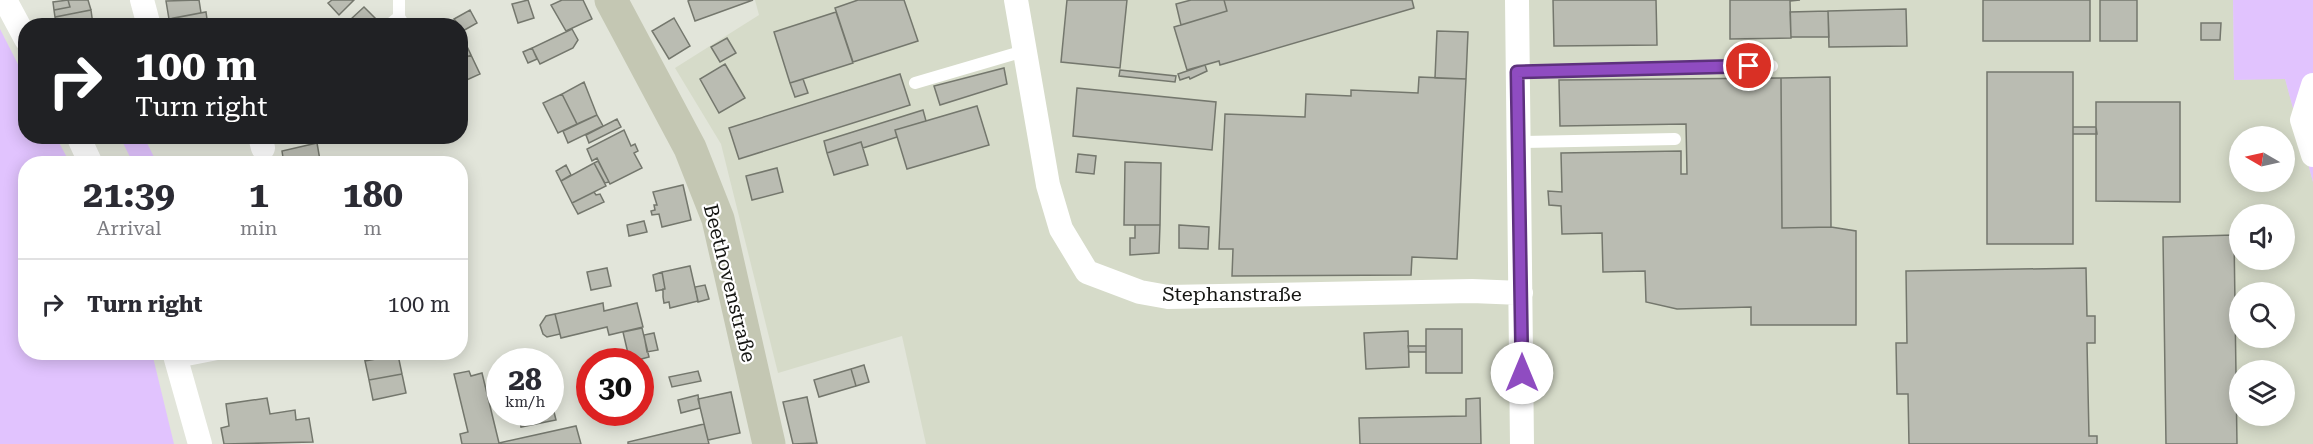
<!DOCTYPE html>
<meta charset="utf-8">
<style>
:root{--surface:#fff;--page:#f7f7f7;--text:#2b2b33;--muted:#7c7c81;--line:#e1e1e2}
body{margin:0;font-family:"Roboto Serif",serif;background:var(--page);color:var(--text);height:100vh;display:flex;flex-direction:column;font-size:22px;white-space:nowrap}
*{box-sizing:border-box;margin:0}
p{font-size:20px;color:var(--muted)}
.icon{flex:none;width:33px;height:33px;fill:none;stroke:currentColor;stroke-width:2;stroke-linecap:round;stroke-linejoin:round}
.map{position:relative;flex:1;overflow:hidden}
.drawer{position:absolute;left:18px;top:156px;width:450px;height:204px;display:flex;flex-direction:column;background:var(--surface);border-radius:24px;box-shadow:0 3px 15px #0003}
.drawer>*{flex:none}
.top-card{position:absolute;left:18px;top:18px;width:450px;height:126px;border-radius:24px;box-shadow:0 3px 15px #0003;background:#202124;color:#fff;overflow:hidden}
.needle{width:39px;rotate:279deg}
.tools{position:absolute;left:2229px;top:126px;display:grid;gap:12px}
.tools a{display:grid;place-items:center;width:66px;height:66px;border-radius:50%;background:var(--surface);box-shadow:0 3px 15px #0003;font-size:30px}
.speed{position:absolute;left:486px;top:348px;display:flex;gap:12px;font-size:30px;font-weight:700;text-align:center}
.speed>*{display:grid;place-content:center;width:78px;height:78px;border-radius:50%;background:var(--surface);box-shadow:0 3px 15px #0003;line-height:1}
.speed small{font-size:15px;font-weight:400}
.speed .limit{border:9px solid #d22;background:#fff;color:#111}
.pin{position:absolute;display:grid;place-items:center;width:51px;height:51px;color:#fff;margin:-26px;border:3px solid #fff;border-radius:50%;box-shadow:0 2px 6px #0007}
.me{position:absolute;width:66px;margin:-33px;rotate:0deg;stroke-linejoin:round;filter:drop-shadow(0 0 4px #0008)}
.turn{display:flex;align-items:center;gap:21px;height:126px;padding:0 18px;font-size:27px}
.turn .icon{width:78px;height:78px;stroke-width:2.5}
.turn b{display:block;font-size:42px;line-height:51px}
.eta{display:flex;justify-content:space-evenly;align-items:center;height:102px;text-align:center}
.eta b{font-size:36px;font-weight:700;line-height:42px}
ul{padding:0;list-style:none}
li{display:flex;align-items:center;gap:18px;height:90px;padding:0 18px;border-top:2px solid var(--line)}
li div{flex:1}
li b{display:block;font-size:22px}
li em{font-style:normal}
.map>svg:first-child{display:block}
.built{fill:#d6dbc9;fill-rule:evenodd}
.green{fill:#e1c3fe}
.building{fill:#babcb2;stroke:#74776d;stroke-width:1.5}
.lines{fill:none;stroke-linecap:round;stroke-linejoin:round}
.service{stroke:#fff;stroke-width:12}
.minor{stroke:#fff;stroke-width:24}
.secondary{stroke:#c4c7b3;stroke-width:33}
.route-casing{stroke:#5d317d;stroke-width:15}
.route{stroke:#8f4cc1;stroke-width:10}
.labels{text-anchor:middle;stroke-width:4.5;stroke-linejoin:round;paint-order:stroke}
.street-label{font-size:20px;fill:#151613;stroke:#fff}
</style>
<div class="map">
<svg width="2313" height="444" viewBox="0 0 2313 444">
<rect width="100%" height="100%" fill="#e2e5da"/>
<path class="built" d="M755,0h1478l1,80 51,-2 28,104v262h-1387l-24,-108 -124,37 -57,-229 -46,-76 84,-53zM2240,136h44v46h-44zM2240,214h44v46h-44zM2240,292h44v46h-44zM2240,370h44v46h-44z"/>
<path class="green" d="M2233,0h80v182l-28,-103 -51,1z
M0,29l25,49 1,58 30,1 14,26 -44,1v188l126,1 22,91h-174z
M120,137h24l13,26h-24z"/>
<path class="building" d="M68,0h20l3,10 -36,7 -1,-7 16,-3z
M68,0l2,7 -16,3 -1,-8z
M199,0l2,13 -32,6 -3,-18z
M332,0h22l-15,15 -11,-12z
M528,0l6,18 -16,5 -6,-19z
M562,0h21l9,19 -26,12 -15,-26z
M753,0l-58,21 -7,-20 2,-1z
M858,0h46l14,41 -65,21 -18,-54z
M1067,0h60l-7,68 -59,-6z
M1191,0h33l3,11 -46,14 -5,-21z
M1224,0h188l2,8 -194,57 -1,-4 -32,9 -13,-43 53,-16z
M1553,0h103l1,45 -103,1z
M1730,0h70l-10,1 1,37 -61,1z
M1983,0h107v41h-107z
M2100,0h37v41h-37z
M364,7l17,17 -2,2h-22l-6,-7z
M1906,9l1,37 -78,1 -1,-36z
M91,10l2,15 -36,1 -2,-9z
M470,10l7,13 -16,9 -1,-6 -6,-7z
M1828,11l1,26h-38l-1,-25z
M206,12l2,14h-33l-2,-8z
M836,12l17,51 -63,20 -16,-51z
M674,18l16,28 -21,13 -17,-28z
M2201,23h20l-1,17h-19z
M572,29l6,11 -5,8 -33,16 -8,-16z
M1437,31l31,1 -2,47 -31,-1z
M462,36l9,19 -11,5v-23z
M727,38l9,15 -16,9 -9,-15z
M532,48l5,11 -9,4 -5,-11z
M471,55l9,19 -20,9v-23z
M725,64l20,34 -26,15 -19,-34z
M1205,65l2,6 -17,8 -1,-2 -9,3 -2,-6z
M1004,68l3,16 -67,21 -6,-19z
M1120,70l56,6 -1,6 -56,-6z
M1987,72h86v172h-86z
M900,74l10,31 -171,54 -10,-31z
M1419,77l47,2 -9,180 -45,-2 -1,18 -179,1 1,-27h-14l6,-135 80,3 1,-23 45,2v-6l67,3z
M1830,77l1,150 -49,1 -1,-150z
M1781,78l1,150 49,-1 25,4v94h-105v-18l-74,2 -31,-7 -1,-31 -42,1 -1,-39 -40,1 -1,-28 -12,-1 -1,-14 14,1 -1,-39 120,-2v23h6l-1,-50 -126,2 -1,-46z
M803,79l5,14 -13,4 -5,-14z
M584,82l13,33 -20,9 -15,-30z
M1077,88l139,14 -4,48 -139,-14z
M562,94l15,30 -19,9 -15,-30z
M2096,102h84v100l-84,-1z
M977,106l12,39 -82,24 -12,-39z
M923,110l3,11 -31,9 2,7 -34,11 -2,-6 -34,11 -3,-12z
M597,115l6,11 -35,17 -5,-12z
M617,119l4,8 -32,16 -3,-8z
M2073,127h23l1,7h-24z
M624,130l7,16 4,-2 3,7 -4,2 8,15 -32,16 -13,-26 -5,3 -5,-12z
M861,142l7,23 -34,10 -7,-22z
M317,143l3,17 -36,4 -2,-13z
M1078,154l18,2 -2,18 -18,-2z
M598,161l11,21 -4,1 -11,-20z
M1125,162l36,1 -1,62h-36z
M594,163l12,23 -34,17 -11,-22z
M566,165l5,10 -10,6 -5,-10z
M777,168l6,24 -31,8 -6,-24z
M683,185l8,35 -29,7 -3,-13 -7,1 -1,-4 4,-1 -1,-5h3l-4,-13z
M594,192l2,3 4,-1 4,8 -26,12 -6,-11z
M644,221l3,11 -18,4 -2,-11z
M1135,225h25l-1,28 -29,2v-17h5z
M1179,225l30,2 -1,22 -29,-1z
M2234,235l3,209h-71l-3,-207z
M690,266l8,35 -28,7 -1,-6 -5,1 -1,-6v-8h2l-3,-17z
M607,268l4,18 -20,4 -4,-18z
M2086,268l1,48h8v27h-8l2,93h8v8h-188l-1,-50h-11l-1,-51h11l-1,-72z
M662,272l3,17 -9,2 -3,-16z
M705,285l4,14 -11,3 -3,-15z
M603,303l1,8 33,-8 6,24 -34,8 -2,-8 -46,11 -6,-24z
M555,314l5,20 -13,3 -4,-3 -3,-9 6,-9z
M642,328l7,29 -19,5 -7,-30z
M1426,329h36v44h-36z
M1408,331l1,36 -43,2 -2,-36z
M654,333l4,17 -11,2 -3,-17z
M1408,346h18v6h-17z
M363,352h35v3l-33,6z
M398,355l4,19 -33,6 -4,-19z
M864,365l5,17 -13,4 -5,-17z
M851,369l5,17 -37,11 -5,-17z
M469,371l2,5 11,-3 17,70 77,-17 5,18h-119l-2,-10 8,-2 -14,-58z
M698,371l3,10 -29,6 -3,-10z
M402,374l4,19 -33,7 -4,-20z
M731,392l9,41 -32,7 -10,-41z
M698,395l2,13 -19,5 -3,-13z
M550,396l6,24 -35,7 -3,-15h32z
M807,397l10,46 -24,1 -10,-42z
M267,398l3,16 25,-4 1,10 13,-2 4,24 -89,2 -3,-16 8,-2 -3,-22z
M1480,398l1,46h-121l-1,-26 107,-2v-17z
M704,424l5,20h-81v-2z"/>
<g class="lines">
<path class="service" d="M399,0v17l6,9
M388,26l11,-9
M1517,72l255,-6
M915,83l109,-32
M1519,142l156,-3
M176,362l51,-10"/>
<path class="minor" d="M5,0l21,39
M142,0l7,26
M1016,0l32,185 13,44 26,43 53,20 28,5 304,-6 49,2
M1517,0l5,444
M2313,85l-11,35 11,35
M78,136l13,28
M260,136l3,12
M174,352l26,92"/>
<path class="secondary" d="M611,0l79,148 28,71 51,225"/>
</g>
<g class="lines">
<defs>
<path id="route" d="M1522,373l-5,-301 232,-6"/>
</defs>
<use href="#route" class="route-casing"/>
<use href="#route" class="route"/>
</g>
<g class="labels">
<g class="street-label">
<text transform="translate(730 283) rotate(76)" y="7">Beethovenstraße</text>
<text x="1232" y="301">Stephanstraße</text>
</g>
</g>
</svg>
<div class="tools">
<a><svg class="needle" viewBox="-14 -14 28 28"><path d="M0-13l5 13h-10z" fill="#e53935"/><path d="M0 13l5-13h-10z" fill="#7c7c81"/></svg></a>
<a><svg class="icon" aria-label="sound" viewBox="0 0 24 24"><path d="M4 9h4l5-4v14l-5-4H4zM17 9q2 3 0 6"/></svg></a>
<a><svg class="icon" aria-label="search" viewBox="0 0 24 24"><circle cx="10" cy="10" r="6"/><path d="M15 15l6 6"/></svg></a>
<a><svg class="icon" aria-label="layers" viewBox="0 0 24 24"><path d="M12 4l9 5-9 5-9-5zM3 14l9 5 9-5"/></svg></a>
</div>
<div class="speed"><div>28<small>km/h</small></div><div class="limit">30</div></div>
<div class="pin" style="left:1749px;top:66px;background:#d93025"><svg class="icon" aria-label="arrive" viewBox="0 0 24 24"><path d="M6 21V4h12l-3 4 3 4H6"/></svg></div>
<svg class="me" style="left:1522px;top:373px" viewBox="-20 -20 40 40"><circle r="19" fill="#fff"/><path d="M0-13L10 11 0 6-10 11z" fill="#8f4cc1"/></svg>
<div class="top-card">
<div class="turn"><svg class="icon" aria-label="right" viewBox="0 0 24 24"><path d="M7 20v-9h11M14 6l5 5-5 5"/></svg><div><b>100 m</b>Turn right</div></div>
</div>
<section class="drawer">
<div class="eta">
<div><b>21:39</b><p>Arrival</p></div>
<div><b>1</b><p>min</p></div>
<div><b>180</b><p>m</p></div>
</div>
<ul>
<li><svg class="icon" aria-label="right" viewBox="0 0 24 24"><path d="M7 20v-9h11M14 6l5 5-5 5"/></svg><div><b>Turn right</b></div><em>100 m</em></li>
</ul>
</section>
</div>
